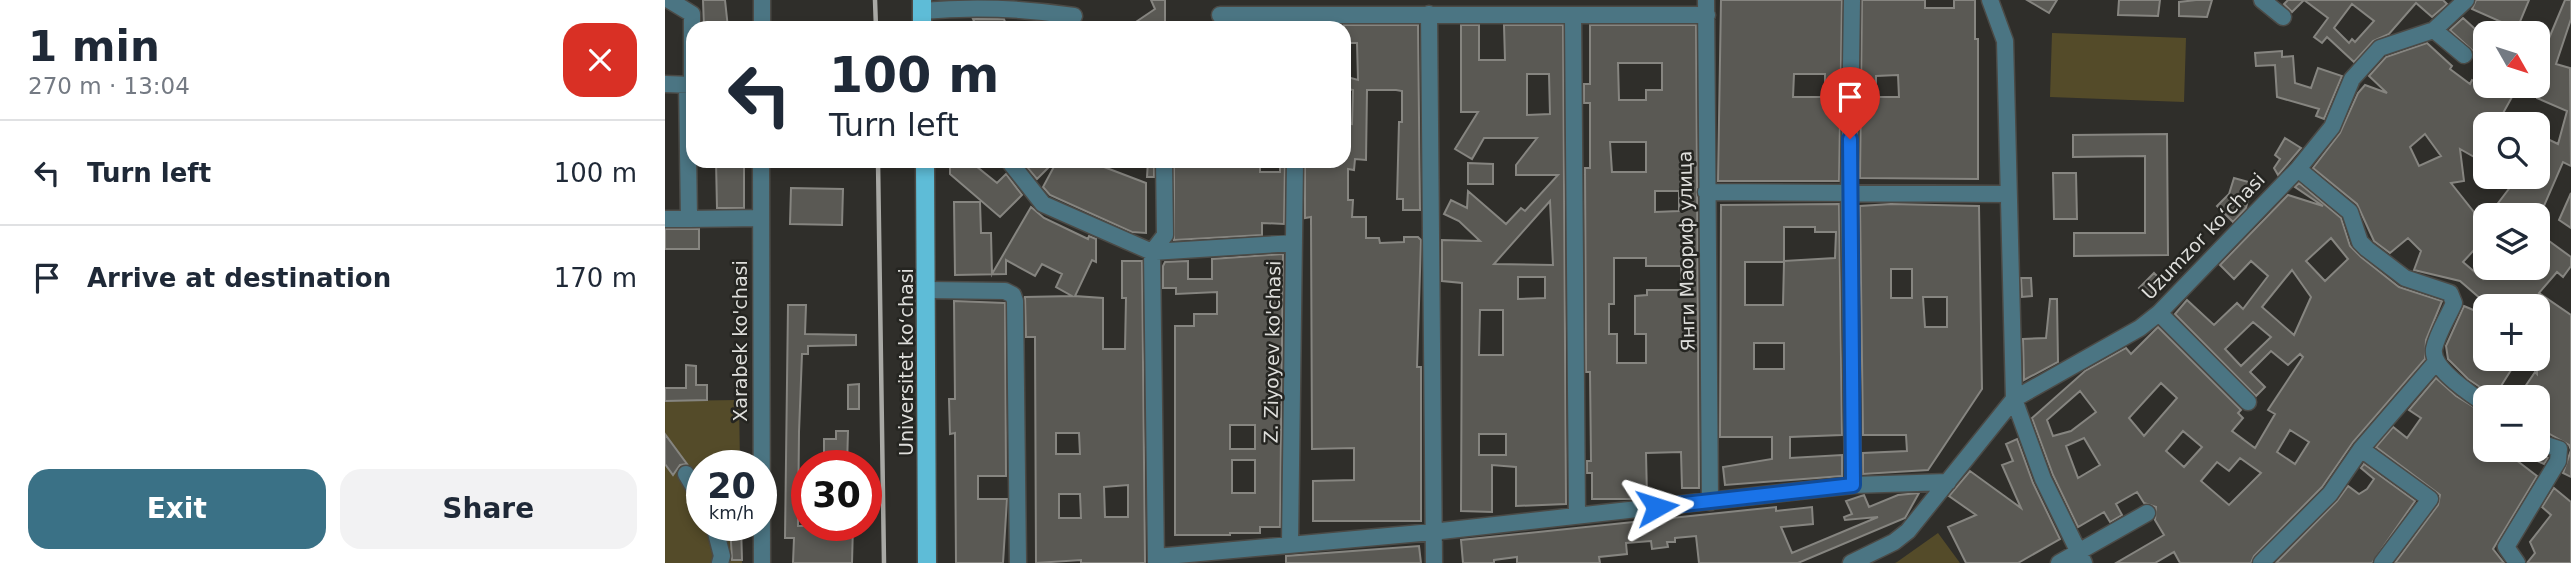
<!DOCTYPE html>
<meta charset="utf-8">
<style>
:root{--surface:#fff;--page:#f2f2f3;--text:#1f2937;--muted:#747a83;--line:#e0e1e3;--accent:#3a7186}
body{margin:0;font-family:"DejaVu Sans",sans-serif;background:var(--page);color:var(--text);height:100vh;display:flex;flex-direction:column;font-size:26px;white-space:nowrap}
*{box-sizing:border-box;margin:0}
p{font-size:23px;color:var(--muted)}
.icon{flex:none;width:38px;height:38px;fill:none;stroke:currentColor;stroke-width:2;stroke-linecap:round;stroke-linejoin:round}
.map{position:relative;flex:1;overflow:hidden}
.details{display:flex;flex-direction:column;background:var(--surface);width:665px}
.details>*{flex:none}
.guide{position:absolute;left:21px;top:21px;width:665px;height:147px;border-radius:21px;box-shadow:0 4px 10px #0003;background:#fff;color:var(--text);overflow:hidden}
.needle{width:46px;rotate:129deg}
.buttons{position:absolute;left:1808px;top:21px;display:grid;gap:14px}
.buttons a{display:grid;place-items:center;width:77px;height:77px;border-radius:14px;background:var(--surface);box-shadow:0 4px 10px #0003;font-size:35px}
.speed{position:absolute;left:21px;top:450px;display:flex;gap:14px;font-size:35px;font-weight:700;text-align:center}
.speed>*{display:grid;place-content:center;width:91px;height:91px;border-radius:50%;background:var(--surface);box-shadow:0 4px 10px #0003;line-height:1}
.speed small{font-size:18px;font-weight:400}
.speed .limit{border:10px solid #d22;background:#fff;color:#111}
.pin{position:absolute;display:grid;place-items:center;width:60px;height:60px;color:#fff;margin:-72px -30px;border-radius:50% 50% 50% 0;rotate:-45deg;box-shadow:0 0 7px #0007}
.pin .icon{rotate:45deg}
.me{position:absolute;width:77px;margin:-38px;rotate:84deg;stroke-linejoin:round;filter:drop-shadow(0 0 5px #0008)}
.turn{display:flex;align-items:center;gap:24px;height:147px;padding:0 28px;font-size:32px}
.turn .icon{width:91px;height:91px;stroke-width:2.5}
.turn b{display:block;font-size:49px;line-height:60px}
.round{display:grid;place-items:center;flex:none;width:74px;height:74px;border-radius:21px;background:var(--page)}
.summary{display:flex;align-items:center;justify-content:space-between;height:119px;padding:0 28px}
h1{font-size:42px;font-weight:600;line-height:52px}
.button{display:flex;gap:14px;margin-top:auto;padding:14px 28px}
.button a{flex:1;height:80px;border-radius:21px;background:var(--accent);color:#fff;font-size:28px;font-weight:600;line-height:80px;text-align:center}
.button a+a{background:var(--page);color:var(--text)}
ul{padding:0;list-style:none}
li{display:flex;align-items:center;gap:21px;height:105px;padding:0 28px;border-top:2px solid var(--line)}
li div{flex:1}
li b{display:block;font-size:26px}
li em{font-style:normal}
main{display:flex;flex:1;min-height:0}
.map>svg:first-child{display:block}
.green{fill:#544b29}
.building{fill:#5a5954;stroke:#868580;stroke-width:2;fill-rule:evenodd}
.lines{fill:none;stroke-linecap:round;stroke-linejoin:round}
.minor-casing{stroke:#4b4a46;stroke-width:19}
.major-casing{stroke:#4b4a46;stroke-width:21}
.minor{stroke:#4b7583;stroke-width:16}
.major{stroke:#5ebcd7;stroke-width:18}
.rail{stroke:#a9a9a5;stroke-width:4.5}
.route-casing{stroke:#114b97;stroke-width:18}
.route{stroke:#1a73e8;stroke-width:12}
.labels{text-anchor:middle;stroke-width:5;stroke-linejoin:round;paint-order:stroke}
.street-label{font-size:19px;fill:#dededb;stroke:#252521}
</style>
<main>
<section class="details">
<div class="summary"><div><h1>1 min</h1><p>270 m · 13:04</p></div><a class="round" style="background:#d93025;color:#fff"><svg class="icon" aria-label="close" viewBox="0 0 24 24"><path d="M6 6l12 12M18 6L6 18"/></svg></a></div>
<ul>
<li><svg class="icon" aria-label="left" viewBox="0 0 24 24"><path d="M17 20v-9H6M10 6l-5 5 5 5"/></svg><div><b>Turn left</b></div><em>100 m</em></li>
<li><svg class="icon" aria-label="arrive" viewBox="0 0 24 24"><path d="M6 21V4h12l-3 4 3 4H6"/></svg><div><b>Arrive at destination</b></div><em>170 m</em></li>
</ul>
<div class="button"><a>Exit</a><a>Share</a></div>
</section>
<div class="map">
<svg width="1906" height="563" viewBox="0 0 1906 563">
<rect width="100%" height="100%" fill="#2f2e2a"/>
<path class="green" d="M1387,33l134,5 -2,64 -134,-5z
M74,400l1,65 -38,1v59h39l1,38h-77v-162z
M1273,533l22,30h-65l2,-1z"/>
<path class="building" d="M38,0h22l3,28h-24z
M486,0h14v28l-3,-4 -5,4h-30l28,-19z
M1056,0h121l-3,181h-121zM1129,74h31v23h-32z
M1197,0h63v8h29v-8h21v39h3v140l-118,-1zM1233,75l1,22h-23v-21z
M1362,0h30l-8,13z
M1454,0h41l-2,16 -40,-1z
M1531,0h16l-5,17 -28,-1v-14z
M1623,0h155l4,4 -15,13 -16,-14 -27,31 -16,7 -19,21 -27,-25 -5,6 -8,-6 14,-19 -24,-18 -12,12 -8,-8zM1687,4l22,17 -19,21 -3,-3 -3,4 -15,-15z
M1811,0h53l-12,29 -45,-20z
M1900,0h6v19l-15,45 14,4 1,98 -8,-4 -23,53h-51l29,-38h19v-18l5,-10 -5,-2v-13l21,10 9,-33 -30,-13v-57l10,2z
M1798,18l22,20v16l-11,-2 -24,-22z
M308,19h31l3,9h-30z
M369,22l18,2v4h-17z
M679,25h74l2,185h-17v-11h-6l2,-77h3v-31l-6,-1h-29l-1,70 -11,-1 -1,11 -6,-1v31h5l-1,17h14v21h13l1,5 24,-1v-5h14l3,3 -4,127h4v154h-108v-40l41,-1v-32l-42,1 -1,-232 -6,1v-57h39v-38l8,1 1,-34 -9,-2v-12l14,4 -1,-37h-13z
M796,25h18v35h26l-1,-35h59l3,479 -50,2v-39l-24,-2v47l-31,-1 1,-228 -20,-2v-41l38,1 -21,-20 -15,-7 7,-14 16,8 1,-17 38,33 15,-16 4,3 33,-36h-42v-10l21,-27h-53l-12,21 -17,-10 23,-37h-17zM862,74h22l1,40 -23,1zM885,201l3,64 -59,-1zM853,277h27v21l-27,1zM815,310h23v45h-24zM814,434h27v21h-27z
M925,25h106l3,463h-17l-1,-36 -35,1 1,44 -13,2h-42v-26h-5v-12h4l-1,-89h-4l-1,-204h5v-65h-6v-19h6zM953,63h44v27h-16v10h-27zM945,142h36v30h-34zM990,191h24v20l-24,1zM949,258h32v8h35l1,24h-35v5l-12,1v38h11v29h-29v-29h-8v-30h5z
M1762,43l25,23 -2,3 20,15 2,-4 40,17 -15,27h-12v39l-25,-14 4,32 -13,2 34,43v12l-22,24 20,17 10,-11h44v-25l9,4 3,-6 22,16v9l-8,11 -6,-5 -18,21 32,22v162l-8,-4 8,-23 -2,-5 -32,-18v-30h-19l17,-25 2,2v-68h-48l-29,-25 -46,-11 7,-19 -13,-13 -18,15 -16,-12 -17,-37 -44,-36 27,-35 18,-40 7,-8 22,8 -18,-17 17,-19zM1760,134l16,22 -22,10 -9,-19z
M1617,51v6l11,-1 2,27 16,5 7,-20 24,8 -18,43 -8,-3 3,-7 -42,-12 -2,-32 -19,1 -1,-13z
M1502,134l1,121 -94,1v-23h71v-77l-72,1v-22z
M1620,138l16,10 -23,27 -4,-7 6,-9 -5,-4z
M51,161h28v47h-27z
M285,161h30l-4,5 21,17 9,-9 16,21 -22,22 -50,-43z
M357,161h33l-18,18z
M392,161h52l-5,6 42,16v50l-14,-1 -82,-37 -7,-8z
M483,161h6v16h-7z
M509,161h86v11h20v-11h5l-1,63 -22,-1v12l-88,5z
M803,163l25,1v20h-25z
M1388,173h23l1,46h-23z
M1569,178l18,5 -6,25 -13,14 -16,-16 12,-12z
M1634,183l42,35 9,28 11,11 38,30 43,14 -16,39 -1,19 -72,83 -31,45 -68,69 -3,7h-71l-6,-11 -19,11h-39l48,-28 -9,-15 1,-13 -12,-4 -7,-11 -21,12 6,11 -12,7 -6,-10 -26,15 -25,-52 -21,-57 53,-47 41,-23 5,6 27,-27 83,83 -3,3 5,5 -11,13 23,17 20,-34 -7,-4 35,-53 -3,-3 -12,11 -17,-14 -21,21 15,15 -9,9 -81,-82 12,-14 27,25 23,-22 6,6 25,-33 -17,-15 -17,18 -14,-14 68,-70 35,11 -28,-19zM1666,238l17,21 -23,22 -19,-20zM1627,270l19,27 -17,38 -32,-28zM1588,322l18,15 -30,29 -16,-17zM1496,383l16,15 -33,38 -15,-18zM1415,391l16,21 -25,19 -18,5 -6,-16zM1625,430l19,12 -14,22 -18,-12zM1518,431l19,16 -18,20 -18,-16zM1419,438l16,27 -22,13 -12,-32zM1575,458l21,15 -32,32 -28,-24 16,-19 12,9z
M126,188l52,1 -1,36 -52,-1z
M1906,193v35l-12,-8z
M289,202h26l1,31h10l1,41 39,-67 13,11 44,21 1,-3 7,3v23l-4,-2 -17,36 28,2v51h22l1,-51h-4v-37h20l3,302h-64v-3l-45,3 -1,-226h-9l-1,-40 47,-1 -16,-9 6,-13 -20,-10 -7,12 -29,-16v14l-51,1zM391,433h23l1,21h-24zM463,485v32h-23l-1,-30zM394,494h21l1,24h-22z
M1174,204l3,231 -52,2v21l52,-3v21l-117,9 -2,-18 49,-8v-22h-52l1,-232zM1119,227h31v5h21l-1,26 -51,3zM1080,262h39l-1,43h-38zM1089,343h30v26h-30z
M1226,204l88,2 3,183 -54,81 -65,4v-21l44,-2 -1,-16h-43l-3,-229zM1226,269h21v29h-21zM1258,297h24v30h-22z
M0,229h34v20h-34z
M618,254l-3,273h-20v6h-30v2h-55v-209h19v-12h23v-22l-41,2v-6h-13v-22l2,-4 23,-1v18h24v-20zM565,425h25v24h-25zM567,460h23v33h-23z
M1489,273l9,9 -15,16 -9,-10z
M1356,278h10l1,18 -10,1z
M1385,299h7l1,63 -34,18 -1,-41 23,-1z
M289,301l51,2 1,173h-28v23h29l-4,64h-47l-1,-130 -5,1 -1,-35h6z
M123,305h18l-1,29 51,1v10l-48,1v8h-6l-3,78 -1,94 55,-1 -1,38h-59l1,-25h-9z
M1799,306l21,9v44h33l-17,27 12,11h-18l-27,-18 -20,-20 -2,-13z
M21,365l10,1v19h11v15l-42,1v-13h21z
M1771,378l20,18 29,18v36h18l34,26 -44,73 11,14h-109l43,-58 2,-10 -64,-48 17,-20 14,11 14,-20 -12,-8z
M194,384v25h-11v-24z
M171,431h12l-1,35h-23v-27h12z
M0,434l22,30 -7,1 -7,10 -8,-11z
M1352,439l16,44 27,56 -42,24h-52l-18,-36 28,-12 -27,-19 21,-25 51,37 -19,-43 11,-4 -7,-17z
M1849,450h16l18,8 -4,6z
M1699,464l51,37 -43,62h-96l61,-62 11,-15 11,8 8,-5 7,-10 -13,-11z
M1889,488l17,14v61h-44l8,-10 -5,-11 21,-27 -9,-8z
M1254,493l-14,25 -107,45h-99l-3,-27 -21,2v4h-8l1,5 -16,2 -1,-8 -25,2 1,11 -28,3 1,6h-83v-6l-23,3v3h-31l-2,-23 315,-33v4l36,-4 1,17 -32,3 11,26 86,-36 -33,3 -1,-3 8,-3 -6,-13 18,-6 5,12 29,-12z
M65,525h11l1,35h-10z
M754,546l2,17h-135v-7z"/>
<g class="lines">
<defs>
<path id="minor" d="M1041,0l4,502
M1187,0l-3,195 4,290
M1325,0l15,41 9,358 29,80 41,84
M1597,0l21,17
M257,11c52,-5 100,-3 152,5
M764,14l5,549
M555,15h487
M908,17l4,498
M97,28v-28
M1769,30l30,25
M0,84l27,1v-71l-23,-14
M96,161l1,402
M344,161l34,43 109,48 142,-9
M1633,169l52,43 10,30 7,7 38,29 45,15 4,10c-6,14 -17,31 -20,46 -3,20 37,45 51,55
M1041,192l301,2
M0,219h24l-2,-134
M24,219l72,-1
M263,290l77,1 8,4 2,6 3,262
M1494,313l89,89
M1696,449l69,50 -48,64
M21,474l16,27
M49,525l8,31 -2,7
M625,543l5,-382
M491,557l276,-25 421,-47 95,-3
M491,563l-4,-311 13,-17 -1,-74
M1186,563l43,-21 14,-11 106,-132 126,-71 19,-15 139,-144 34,-42 20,-48 28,-31 54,-18 32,-30
M1394,563l88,-50
M1596,563l69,-69 31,-45 75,-87
M1852,563l-11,-16 52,-86 1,-12 -22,-7"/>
<path id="major" d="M257,0v28
M260,161l2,402"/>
</defs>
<use href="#minor" class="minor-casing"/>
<use href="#major" class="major-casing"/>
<use href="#minor" class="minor"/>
<use href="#major" class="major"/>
<path class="rail" d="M210,0l1,28
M213,161l6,402"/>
</g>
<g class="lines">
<defs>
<path id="route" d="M992,507l196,-22 -3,-346"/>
</defs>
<use href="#route" class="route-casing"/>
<use href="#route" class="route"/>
</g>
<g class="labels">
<g class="street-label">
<text transform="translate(1538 236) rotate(-46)" y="7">Uzumzor koʻchasi</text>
<text transform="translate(1021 251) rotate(-91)" y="7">Янги Маориф улица</text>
<text transform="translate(75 341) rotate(-90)" y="7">Xarabek ko'chasi</text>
<text transform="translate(607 352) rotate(-89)" y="7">Z. Ziyoyev ko'chasi</text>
<text transform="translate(241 362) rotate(-90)" y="7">Universitet kо‘chasi</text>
</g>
</g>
</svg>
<div class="buttons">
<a><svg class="needle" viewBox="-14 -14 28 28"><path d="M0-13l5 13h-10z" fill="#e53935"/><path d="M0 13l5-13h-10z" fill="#747a83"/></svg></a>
<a><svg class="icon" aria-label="search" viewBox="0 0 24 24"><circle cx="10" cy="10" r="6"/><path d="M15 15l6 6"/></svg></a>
<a><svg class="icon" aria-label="layers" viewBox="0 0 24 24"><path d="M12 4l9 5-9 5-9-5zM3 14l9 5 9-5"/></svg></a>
<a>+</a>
<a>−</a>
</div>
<div class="speed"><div>20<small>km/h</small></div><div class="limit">30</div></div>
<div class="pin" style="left:1185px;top:139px;background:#d93025"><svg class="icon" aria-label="arrive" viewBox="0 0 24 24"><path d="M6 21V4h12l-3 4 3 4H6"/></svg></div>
<svg class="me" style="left:992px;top:507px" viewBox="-20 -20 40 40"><path d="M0-17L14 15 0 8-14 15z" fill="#1a73e8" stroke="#fff" stroke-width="4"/></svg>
<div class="guide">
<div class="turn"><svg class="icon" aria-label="left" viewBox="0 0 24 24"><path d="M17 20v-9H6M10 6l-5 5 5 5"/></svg><div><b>100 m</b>Turn left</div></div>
</div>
</div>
</main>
